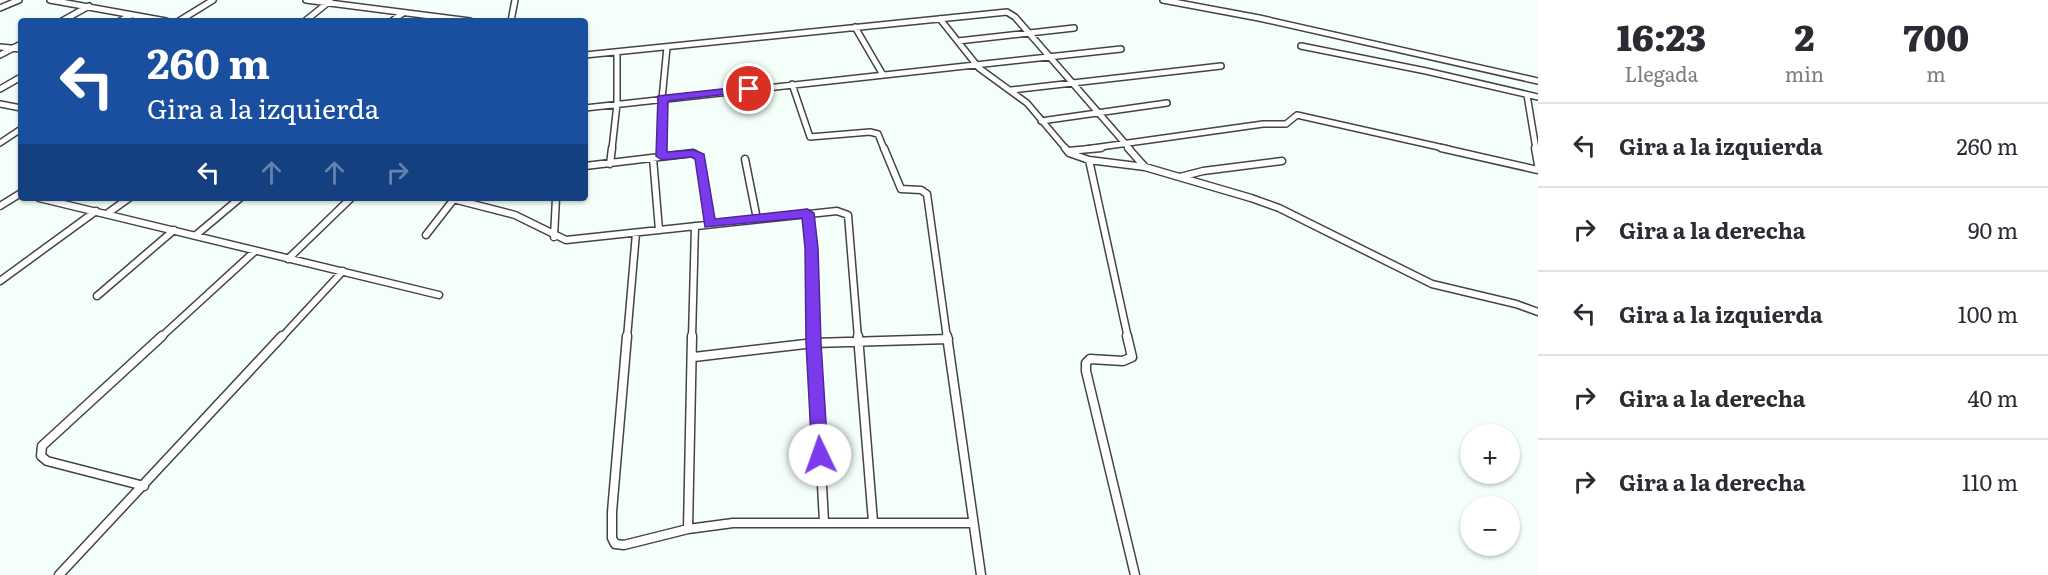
<!DOCTYPE html>
<html lang="es">
<meta charset="utf-8">
<style>
:root{--surface:#fff;--page:#f2f2f3;--text:#2b2b33;--muted:#7c7c81;--line:#e1e1e2}
body{margin:0;font-family:Literata,serif;background:var(--page);color:var(--text);height:100vh;display:flex;flex-direction:column;font-size:22px;white-space:nowrap}
*{box-sizing:border-box;margin:0}
p{font-size:20px;color:var(--muted)}
.icon{flex:none;width:33px;height:33px;fill:none;stroke:currentColor;stroke-width:2;stroke-linecap:round;stroke-linejoin:round}
.map{position:relative;flex:1;overflow:hidden}
.sheet{display:flex;flex-direction:column;background:var(--surface);width:510px}
.sheet>*{flex:none}
.guide{position:absolute;left:18px;top:18px;width:570px;height:183px;border-radius:6px;box-shadow:0 2px 4px #0004;background:#1a4fa0;color:#fff;overflow:hidden}
.fabs{position:absolute;left:1460px;top:424px;display:grid;gap:12px}
.fabs a{display:grid;place-items:center;width:60px;height:60px;border-radius:50%;background:var(--surface);box-shadow:0 2px 4px #0004;font-size:30px}
.pin{position:absolute;display:grid;place-items:center;width:51px;height:51px;color:#fff;margin:-26px;border:3px solid #fff;border-radius:50%;box-shadow:0 2px 6px #0007}
.me{position:absolute;width:66px;margin:-33px;rotate:357deg;stroke-linejoin:round;filter:drop-shadow(0 0 4px #0008)}
.turn{display:flex;align-items:center;gap:21px;height:126px;padding:0 30px;font-size:27px}
.turn .icon{width:78px;height:78px;stroke-width:2.5}
.turn b{display:block;font-size:42px;line-height:51px}
.lanes{display:flex;align-items:center;height:57px;padding:0 30px;background:#0003;justify-content:center;gap:30px;direction:ltr}
.lanes .off{opacity:.35}
.eta{display:flex;justify-content:space-evenly;align-items:center;height:102px;text-align:center}
.eta b{font-size:36px;font-weight:800;line-height:42px}
ul{padding:0;list-style:none}
li{display:flex;align-items:center;gap:18px;height:84px;padding:0 30px;border-top:2px solid var(--line)}
li div{flex:1}
li b{display:block;font-size:22px}
li em{font-style:normal}
main{display:flex;flex:1;min-height:0}
.map>svg:first-child{display:block}
.lines{fill:none;stroke-linecap:round;stroke-linejoin:round}
.minor-far2-casing{stroke:#444;stroke-width:8}
.minor-far1-casing{stroke:#444;stroke-width:9}
.minor-casing{stroke:#444;stroke-width:11}
.minor-far2{stroke:#fff;stroke-width:5}
.minor-far1{stroke:#fff;stroke-width:6}
.minor{stroke:#fff;stroke-width:8}
.route{fill:#7c3aed;stroke:#51269a;stroke-width:1.5}
</style>
<main>
<div class="map">
<svg width="1538" height="575" viewBox="0 0 1538 575">
<rect width="100%" height="100%" fill="#f5fffa"/>
<g class="lines">
<defs>
<path id="minor-far2" d="M50,0l116,21
M306,0l164,21
M1163,0l96,18 279,63
M0,8l19,-8
M940,19l39,49 48,35 39,46
M62,21l27,-15
M120,21l11,-6
M179,21l34,-21
M305,21l25,-20
M392,21l11,-8
M511,21l4,-21
M855,27l28,48
M958,41l116,-13
M1301,46l125,25 112,26
M0,47l21,2
M0,55l21,-11
M585,55l422,-43 8,5 115,132
M792,84l18,53 60,-5 8,2 6,15
M0,89l21,-12
M1011,90l210,-24
M1527,95l9,54
M0,104l21,4
M585,108l536,-59
M1041,121l126,-18
M0,143l21,-14
M612,149l5,-45v-52
M661,149l1,-50 5,-52
M1086,149l177,-25h23l11,-9 151,34"/>
<path id="minor-far1" d="M884,148l17,41 20,1 6,4 20,144
M1065,148l4,5 20,7 56,7 106,31 28,10 153,76 84,20 22,8
M1128,148l17,19
M1441,148l97,22
M1535,148l3,17
M1068,151l33,-3
M661,156v-8
M653,158l6,72
M745,159l12,60
M1089,160l39,178
M610,164l2,-16
M585,166l108,-13 7,4 10,67
M1180,177l23,-6 79,-10
M39,198l400,97
M449,198l66,17 51,25 271,-29 11,4 10,123
M0,206l21,-13
M108,213l21,-15
M807,213l5,35 2,90
M196,235l44,-37
M426,235l28,-36
M554,237l2,-39
M288,259l63,-61
M0,281l96,-70
M97,296l77,-66
M160,338l95,-87
M281,338l62,-67
M627,338l9,-105
M692,338l3,-112"/>
<path id="minor" d="M627,336l-15,176v26l3,6 9,1 64,-16 45,-6h240
M814,336l10,186
M858,336l15,186
M947,336l34,239
M1127,336l5,21 -9,4 -33,-2 -4,4v8l49,204
M694,357l120,-14 134,-4
M144,486l-97,-25 -6,-5 1,-10 120,-110
M688,529l4,-193
M59,575l223,-239"/>
</defs>
<use href="#minor-far2" class="minor-far2-casing"/>
<use href="#minor-far1" class="minor-far1-casing"/>
<use href="#minor" class="minor-casing"/>
<use href="#minor-far2" class="minor-far2"/>
<use href="#minor-far1" class="minor-far1"/>
<use href="#minor" class="minor"/>
</g>
<path class="route" d="M749,86l5,3 -1,2 -85,10 -1,51 26,-2 11,4 11,65 92,-10 7,4 4,35 3,95 7,112 -2,5 -6,2 -6,-2 -2,-5 -6,-112 -1,-95 -3,-30 -97,9 -10,-68 -4,-2 -29,3 -6,-4 2,-60z"/>
</svg>
<div class="fabs">
<a>+</a>
<a>−</a>
</div>
<div class="pin" style="left:749px;top:89px;background:#d93025"><svg class="icon" aria-label="arrive" viewBox="0 0 24 24"><path d="M6 21V4h12l-3 4 3 4H6"/></svg></div>
<svg class="me" style="left:820px;top:455px" viewBox="-20 -20 40 40"><circle r="19" fill="#fff"/><path d="M0-13L10 11 0 6-10 11z" fill="#7c3aed"/></svg>
<div class="guide">
<div class="turn"><svg class="icon" aria-label="left" viewBox="0 0 24 24"><path d="M17 20v-9H6M10 6l-5 5 5 5"/></svg><div><b>260 m</b>Gira a la izquierda</div></div>
<div class="lanes"><svg class="icon" aria-label="left" viewBox="0 0 24 24"><path d="M17 20v-9H6M10 6l-5 5 5 5"/></svg><svg class="icon off" aria-label="ahead" viewBox="0 0 24 24"><path d="M12 20V5M6 11l6-6 6 6"/></svg><svg class="icon off" aria-label="ahead" viewBox="0 0 24 24"><path d="M12 20V5M6 11l6-6 6 6"/></svg><svg class="icon off" aria-label="right" viewBox="0 0 24 24"><path d="M7 20v-9h11M14 6l5 5-5 5"/></svg></div>
</div>
</div>
<section class="sheet">
<div class="eta">
<div><b>16:23</b><p>Llegada</p></div>
<div><b>2</b><p>min</p></div>
<div><b>700</b><p>m</p></div>
</div>
<ul>
<li><svg class="icon" aria-label="left" viewBox="0 0 24 24"><path d="M17 20v-9H6M10 6l-5 5 5 5"/></svg><div><b>Gira a la izquierda</b></div><em>260 m</em></li>
<li><svg class="icon" aria-label="right" viewBox="0 0 24 24"><path d="M7 20v-9h11M14 6l5 5-5 5"/></svg><div><b>Gira a la derecha</b></div><em>90 m</em></li>
<li><svg class="icon" aria-label="left" viewBox="0 0 24 24"><path d="M17 20v-9H6M10 6l-5 5 5 5"/></svg><div><b>Gira a la izquierda</b></div><em>100 m</em></li>
<li><svg class="icon" aria-label="right" viewBox="0 0 24 24"><path d="M7 20v-9h11M14 6l5 5-5 5"/></svg><div><b>Gira a la derecha</b></div><em>40 m</em></li>
<li><svg class="icon" aria-label="right" viewBox="0 0 24 24"><path d="M7 20v-9h11M14 6l5 5-5 5"/></svg><div><b>Gira a la derecha</b></div><em>110 m</em></li>
</ul>
</section>
</main>
